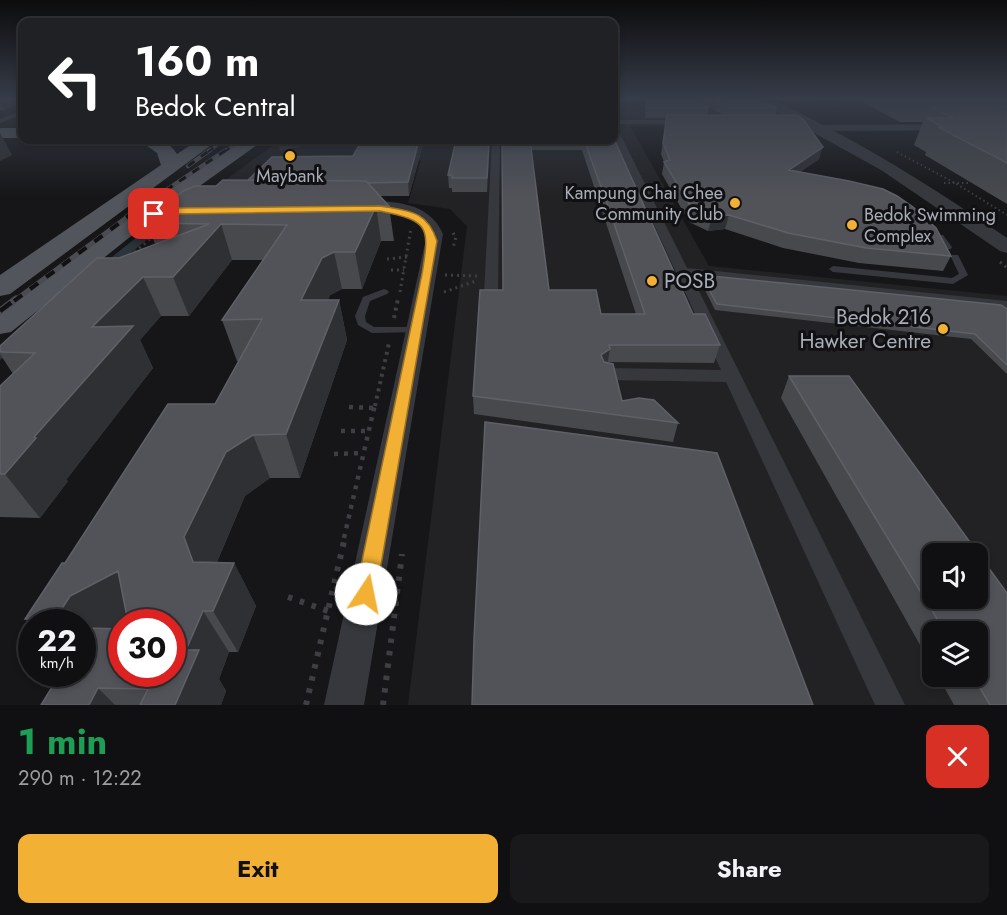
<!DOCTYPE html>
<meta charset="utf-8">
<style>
:root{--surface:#101012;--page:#19191b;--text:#f1f3f6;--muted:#9c9d9f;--line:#303032;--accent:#f2b134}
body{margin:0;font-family:Jost,sans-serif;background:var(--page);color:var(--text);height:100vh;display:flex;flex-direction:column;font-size:22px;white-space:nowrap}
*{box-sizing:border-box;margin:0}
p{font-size:20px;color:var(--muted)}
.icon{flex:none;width:33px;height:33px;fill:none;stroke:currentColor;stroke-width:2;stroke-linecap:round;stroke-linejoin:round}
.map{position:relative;height:705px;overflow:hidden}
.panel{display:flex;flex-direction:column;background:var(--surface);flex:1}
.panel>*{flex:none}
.hud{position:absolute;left:18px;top:18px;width:600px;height:126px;border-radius:12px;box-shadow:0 3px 9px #0003,0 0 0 2px var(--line);background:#202124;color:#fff;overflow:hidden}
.buttons{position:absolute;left:922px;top:543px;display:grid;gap:12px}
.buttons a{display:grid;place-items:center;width:66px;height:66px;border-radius:12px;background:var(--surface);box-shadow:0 3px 9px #0003,0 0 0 2px var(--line);font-size:30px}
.speed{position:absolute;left:18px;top:609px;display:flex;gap:12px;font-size:30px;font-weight:700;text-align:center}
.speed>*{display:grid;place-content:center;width:78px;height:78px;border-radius:50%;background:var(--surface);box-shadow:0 3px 9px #0003,0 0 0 2px var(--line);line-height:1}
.speed small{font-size:15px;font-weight:400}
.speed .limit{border:9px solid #d22;background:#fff;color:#111}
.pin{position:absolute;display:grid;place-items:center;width:51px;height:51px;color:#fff;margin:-26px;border-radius:12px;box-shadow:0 3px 9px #0006}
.me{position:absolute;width:66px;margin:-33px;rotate:11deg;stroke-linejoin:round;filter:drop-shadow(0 0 4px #0008)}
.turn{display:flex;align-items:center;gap:21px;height:126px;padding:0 18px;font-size:27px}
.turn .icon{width:78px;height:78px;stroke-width:2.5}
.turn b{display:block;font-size:42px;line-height:51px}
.round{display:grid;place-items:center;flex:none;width:63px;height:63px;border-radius:12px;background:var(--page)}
.summary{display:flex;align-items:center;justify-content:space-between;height:102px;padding:0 18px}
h1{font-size:36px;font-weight:700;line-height:45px;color:#1e9e55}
.cta{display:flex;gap:12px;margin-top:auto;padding:12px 18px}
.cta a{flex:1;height:69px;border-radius:12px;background:var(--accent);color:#111;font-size:24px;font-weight:700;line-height:69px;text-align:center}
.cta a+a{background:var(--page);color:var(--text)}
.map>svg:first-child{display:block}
.built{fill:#222225;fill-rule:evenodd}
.water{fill:#2c353c}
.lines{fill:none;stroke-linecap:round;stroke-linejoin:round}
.path-far5{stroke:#3d3f44;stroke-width:1.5;stroke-dasharray:1.5 2;stroke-linecap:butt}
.path-far4{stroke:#3d3f44;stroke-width:2;stroke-dasharray:1.5 3;stroke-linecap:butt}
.path-far3{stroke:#3d3f44;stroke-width:3;stroke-dasharray:2 4;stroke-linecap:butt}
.path-far2{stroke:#3d3f44;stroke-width:4;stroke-dasharray:3 4.5;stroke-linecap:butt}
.path-far1{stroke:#3d3f44;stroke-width:4.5;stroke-dasharray:4 6;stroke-linecap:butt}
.path{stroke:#3d3f44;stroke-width:6;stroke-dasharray:4.5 8;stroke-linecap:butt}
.service{fill:#37383d;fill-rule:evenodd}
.pedestrian{fill:#37383d;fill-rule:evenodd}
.minor{fill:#37383d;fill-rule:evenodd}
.tertiary{fill:#37383d;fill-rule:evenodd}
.primary{fill:#53555c;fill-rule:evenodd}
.rail-far3-casing{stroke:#4a4c52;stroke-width:3}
.rail-far2-casing{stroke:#4a4c52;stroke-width:4.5}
.rail-far1-casing{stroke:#4a4c52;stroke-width:5}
.rail-casing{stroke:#4a4c52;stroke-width:7}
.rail-far3{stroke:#111113;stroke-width:2;stroke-dasharray:7;stroke-linecap:butt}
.rail-far2{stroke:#111113;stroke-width:3;stroke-dasharray:8;stroke-linecap:butt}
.rail-far1{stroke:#111113;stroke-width:4;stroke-dasharray:10;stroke-linecap:butt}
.rail{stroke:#111113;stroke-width:4.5;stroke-dasharray:14;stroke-linecap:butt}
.wall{fill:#47494d;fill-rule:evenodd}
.shaded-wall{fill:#2f3033}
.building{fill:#525359;stroke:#5f6168;stroke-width:1.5;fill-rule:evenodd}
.route{fill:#f2b134;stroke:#9d7322;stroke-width:1.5}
.poi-dot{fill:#f2b134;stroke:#111113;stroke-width:2}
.labels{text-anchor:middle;stroke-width:6;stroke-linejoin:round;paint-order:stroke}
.far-poi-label{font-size:18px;fill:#a8adb8;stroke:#111113}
.poi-label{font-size:21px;fill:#a8adb8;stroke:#111113;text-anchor:start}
</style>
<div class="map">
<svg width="1007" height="705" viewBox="0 0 1007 705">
<rect width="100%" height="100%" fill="#161618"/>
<path class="built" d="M614,99h135l55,26 -174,1 79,140 298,30v409h-599l59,-479 -17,-17 -42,-6 13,-43h-66l-3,4h-88l-39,36 -23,-3 78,-57h334zM933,554h45v44h-45zM933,632h45v44h-45z"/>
<path class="water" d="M166,214l11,1 -177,145v-14z"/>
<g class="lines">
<path class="path-far5" d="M804,102l32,2
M31,142l100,3"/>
<path class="path-far4" d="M897,152l58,31 52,32
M944,183h27"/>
<path class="path-far3" d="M453,233l3,4 -3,11
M130,256l26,-22
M387,259l20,-2
M1000,262l7,6
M391,270h13
M445,275l32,1
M400,292l11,-64
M444,292l32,-11"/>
<path class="path-far2" d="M394,318l4,-19
M375,406l14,-63"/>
<path class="path-far1" d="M349,407l25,1
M341,431h28
M334,454l30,-1
M344,538l31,-134"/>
<path class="path" d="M288,597l40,14
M306,705l39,-168
M383,705l19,-151"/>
<path class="service" d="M22,111v3l-22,9v-4z
M937,235h6l9,12 -1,2h-6l-9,-12z
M952,255h6l10,20 -15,9 -120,-12 -4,-3 4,-3 119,12 7,-4 -8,-17z
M384,289l3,1 2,2 -2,2 -17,7 -5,15 1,6 8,5h42l5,3 -1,2 -48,1 -14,-8 -3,-9 8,-19z"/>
<path class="pedestrian" d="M614,120h74l4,2 -4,2h-74z
M614,127l4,3 69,138 320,33v8l-315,-32 213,428h-30l-149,-323 -117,-2 -6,-2 -3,-4 3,-4 6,-2 112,2 -107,-232z
M492,140h8l-2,154 -7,4 -7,-4z"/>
<path class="minor" d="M1007,124v6l-185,1 -6,-3 6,-3z
M361,201c31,0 68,0 82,33l-79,471h-40l103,-471c-12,-30 -47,-19 -71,-25l-3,-3 3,-3z"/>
<path class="tertiary" d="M753,99c23,-2 44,13 64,23 66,34 129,74 190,116v15l-7,-2 -119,-81z"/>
<path class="primary" d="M0,128h22v10h-22z
M139,140c17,-2 28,-1 38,14l21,-14h20l-208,154 -10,2v-21l161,-110 -4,-12z
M244,140h20l-119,85 -134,107 -11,2v-24l129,-95z"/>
<defs>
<path id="rail-far3" d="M208,152l16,-12
M224,152l17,-12"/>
<path id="rail-far2" d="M188,166l22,-16
M126,217l100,-67"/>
<path id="rail-far1" d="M14,301l115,-85"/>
<path id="rail" d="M0,311l16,-12"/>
</defs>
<use href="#rail-far3" class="rail-far3-casing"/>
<use href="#rail-far2" class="rail-far2-casing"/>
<use href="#rail-far1" class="rail-far1-casing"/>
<use href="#rail" class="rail-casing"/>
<use href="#rail-far3" class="rail-far3"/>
<use href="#rail-far2" class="rail-far2"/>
<use href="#rail-far1" class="rail-far1"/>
<use href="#rail" class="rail"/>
</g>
<path class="wall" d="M0,99l5,11h-5z
M646,99h44l19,9 -2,7h17l-30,-16h62l21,9 -2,7 44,44 -19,13 151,84 -8,15 -84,-8 -76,-15 -58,-19 -17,2 -19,-9 -27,-48 2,-12 -3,-8 6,-36h-22z
M857,99h150v105l-82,-49 1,-3 -12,-7 9,-23h-23z
M424,140l-15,56h-29l9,10 5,35h-13l-19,48h-20l-12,6 -2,5h11l8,40 -47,138h-30l-25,18 -28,66 17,1 22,43 -18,46h-9l-10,27 7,12 -5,14h-180l41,-31v-52h-50v3l-7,-6 40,-56 150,-159 24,-43h-2l-15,-41 41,-60h-31l-43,56h-28l-21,24 13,28 -87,112 2,1 -28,37 -40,-1v-131l13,-12 -13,-20v-8l119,-88 36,-14 -8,-21 69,-37 32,-6zM122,622h50l-50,52z
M490,140l-3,52h-35v-4h-3l-1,-13z
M502,140h112l79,174 27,31 -6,18 -106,-1 14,39 56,22 -5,19 -199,-28 -1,-18 30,-106zM531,150h51l54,164h-35l-52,-24z
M701,275l306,34v65l-36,-35 -256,-29 -15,-30z
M789,376h60l158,217v112h-53l-16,-29h40v-44h-45v36l-152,-270zM933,554h45v44h-45z"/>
<path class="shaded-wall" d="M4,99h18v4l-17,7 -5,-10z
M0,133l12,22 -12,6z
M277,140h50l-47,11z
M419,140h5l-15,56 -1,-14z
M489,140h1l-3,52v-14z
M823,147l-4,12 -34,23 4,-12z
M376,206l5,35 -19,48 -7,-37z
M729,215l-4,14 -17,2 4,-14z
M221,224l11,36 -43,56 -16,-39z
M334,252l8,37 -12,6 -19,45 -10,-40 21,-42z
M143,277l18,39 -21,24 13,28 -87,112 2,1 -28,37 -35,-44 29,-37 58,-110z
M339,300l8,40 -47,138 -14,-44z
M610,349l-3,17 -9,7 3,-18z
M253,435l17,43 -25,18 -36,84 25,-17 22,43 -18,46 -25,-41 -29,-74 42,-85z
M118,571l16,51h-12v8l-40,16v-24h-22l-4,-4 14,-22z
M203,611l26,41 -10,27 7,12 -5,14h-46l11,-55z
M98,688l17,17h-26z"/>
<path class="building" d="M647,99h43l19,9h-63z
M712,99h44l21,9h-47z
M1007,106v57l-69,-36h5l-17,-9h27l-23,-11z
M667,115h129l7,4 20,28 -34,23 60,11 34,8 14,7 16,11 23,21 15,28 -85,-8 -78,-15 -59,-18 -17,2 -20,-8 -28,-47 6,-2 -7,-17z
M614,139l79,175h12l15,31h-111l1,4 -9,6 3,7 9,2 9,37 17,-3 15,2 24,23 -205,-27 7,-106h23l-1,-150h28l19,150h47l5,24h44l-36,-105 -25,-69z
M362,140h57l-11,42 -40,1 -2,-2 -118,-1 24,-23 81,-1z
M456,140h33l-2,38h-35v-3h-4z
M223,180l143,1 23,25h-13l-21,46h-21l-12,6 -21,42h38l-53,134 -33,1 -27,17 -42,85 9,25 41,1 -21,48h-10l-17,39h13l-24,55h-35l8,-16 -50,-1 -9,17h-48l19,-31h22v-39l5,-7 35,1v45h50v-52h-44l-10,-51 -48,25 -14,22 -31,1 37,-56h3l103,-159h47l47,-85 -40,1 65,-95 -66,-1 -48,53h-30l-51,50 41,-1 -99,111 2,1 -31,36h-5v-88l35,-33 -33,-1 -2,-1v-5l97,-88h22l90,-34 -62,-1 36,-32 12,-5h21z
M701,275l300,30 6,4v56l-32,-31 -258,-30z
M789,376h60l158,217v112h-17l-17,-29h5v-44h-33zM933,554h45v44h-45z
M485,422l232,31 96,252h-341l2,-66z"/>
<linearGradient id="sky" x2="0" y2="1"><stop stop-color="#0c0c0d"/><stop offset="0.5" stop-color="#363c48"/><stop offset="1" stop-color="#363c48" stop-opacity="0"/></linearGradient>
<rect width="1007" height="197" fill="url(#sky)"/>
<path class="route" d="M380,206c28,5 47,4 57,35l-61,353 -3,7 -7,3 -8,-3 -3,-7 67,-320c8,-48 7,-53 -42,-63l-206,3 -20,3 -5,-3 25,-6z"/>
<g class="poi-dot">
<circle cx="290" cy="156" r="6"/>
<circle cx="735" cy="203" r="6"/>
<circle cx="852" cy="225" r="6"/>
<circle cx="652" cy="281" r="6"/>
<circle cx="943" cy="329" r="6"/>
</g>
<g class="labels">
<g class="far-poi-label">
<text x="290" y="182">Maybank</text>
<text x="723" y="199" text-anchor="end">Kampung Chai Chee<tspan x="723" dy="21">Community Club</tspan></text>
<text x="864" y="221" text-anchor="start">Bedok Swimming<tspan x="864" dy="21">Complex</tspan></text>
</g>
<g class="poi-label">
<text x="664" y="288">POSB</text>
<text x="931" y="324" text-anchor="end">Bedok 216<tspan x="931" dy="24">Hawker Centre</tspan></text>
</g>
</g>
</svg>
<div class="buttons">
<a><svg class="icon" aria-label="sound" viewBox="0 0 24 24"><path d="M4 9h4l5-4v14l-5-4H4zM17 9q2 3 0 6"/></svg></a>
<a><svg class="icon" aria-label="layers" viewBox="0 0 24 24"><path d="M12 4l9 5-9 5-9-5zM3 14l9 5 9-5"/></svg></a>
</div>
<div class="speed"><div>22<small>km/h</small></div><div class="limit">30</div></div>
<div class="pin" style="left:154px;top:214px;background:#d93025"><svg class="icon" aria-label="arrive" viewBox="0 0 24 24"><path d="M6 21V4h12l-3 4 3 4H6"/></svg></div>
<svg class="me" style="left:366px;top:594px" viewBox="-20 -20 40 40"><circle r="19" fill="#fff"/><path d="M0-13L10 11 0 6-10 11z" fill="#f2b134"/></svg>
<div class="hud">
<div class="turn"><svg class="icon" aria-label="left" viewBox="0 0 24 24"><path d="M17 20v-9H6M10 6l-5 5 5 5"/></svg><div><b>160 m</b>Bedok Central</div></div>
</div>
</div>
<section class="panel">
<div class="summary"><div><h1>1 min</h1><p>290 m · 12:22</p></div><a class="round" style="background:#d93025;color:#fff"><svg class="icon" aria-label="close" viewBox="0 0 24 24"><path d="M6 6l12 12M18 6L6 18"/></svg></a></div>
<div class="cta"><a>Exit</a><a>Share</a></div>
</section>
